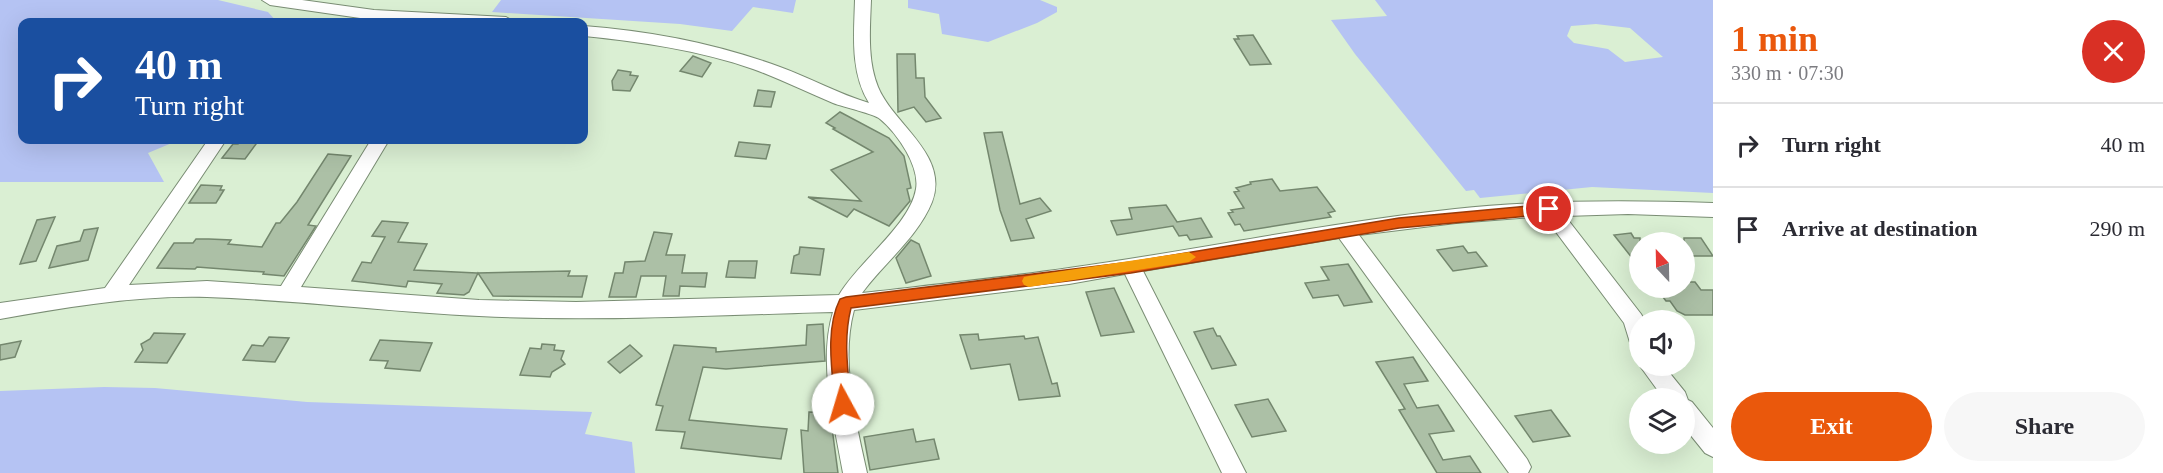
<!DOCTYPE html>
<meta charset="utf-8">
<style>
:root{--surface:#fff;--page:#f7f7f7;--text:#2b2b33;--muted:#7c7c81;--line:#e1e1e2;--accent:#ea580c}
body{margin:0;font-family:"Times New Roman",serif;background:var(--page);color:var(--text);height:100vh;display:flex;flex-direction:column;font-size:22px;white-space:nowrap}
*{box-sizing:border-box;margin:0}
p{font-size:20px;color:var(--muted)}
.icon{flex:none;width:33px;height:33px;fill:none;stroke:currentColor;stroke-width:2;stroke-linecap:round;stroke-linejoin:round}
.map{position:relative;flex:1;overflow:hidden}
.drawer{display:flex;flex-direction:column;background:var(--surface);width:450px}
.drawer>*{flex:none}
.hud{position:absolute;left:18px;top:18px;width:570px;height:126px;border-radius:12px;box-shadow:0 6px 24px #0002;background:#1a4fa0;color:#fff;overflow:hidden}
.needle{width:39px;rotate:338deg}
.tools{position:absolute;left:1629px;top:232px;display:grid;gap:12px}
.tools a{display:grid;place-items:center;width:66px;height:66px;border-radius:50%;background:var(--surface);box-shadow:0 6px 24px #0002;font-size:30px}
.pin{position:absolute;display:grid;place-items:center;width:51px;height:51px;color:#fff;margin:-26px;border:3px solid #fff;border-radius:50%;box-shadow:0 2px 6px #0007}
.me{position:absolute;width:66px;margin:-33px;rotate:354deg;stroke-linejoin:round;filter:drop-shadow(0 0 4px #0008)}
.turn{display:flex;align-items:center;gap:21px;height:126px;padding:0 18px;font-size:27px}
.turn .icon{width:78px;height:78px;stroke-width:2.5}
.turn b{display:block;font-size:42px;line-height:51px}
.round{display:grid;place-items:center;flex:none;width:63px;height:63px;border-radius:32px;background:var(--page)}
.overview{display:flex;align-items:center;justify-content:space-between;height:102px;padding:0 18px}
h1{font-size:36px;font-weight:700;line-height:45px;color:var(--accent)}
.action{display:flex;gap:12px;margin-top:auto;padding:12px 18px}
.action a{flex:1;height:69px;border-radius:36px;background:var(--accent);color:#fff;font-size:24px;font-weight:700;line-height:69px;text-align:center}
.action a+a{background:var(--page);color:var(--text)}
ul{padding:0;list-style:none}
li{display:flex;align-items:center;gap:18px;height:84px;padding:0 18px;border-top:2px solid var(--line)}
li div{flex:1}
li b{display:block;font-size:22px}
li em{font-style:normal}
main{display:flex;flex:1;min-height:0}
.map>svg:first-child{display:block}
.green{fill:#b5c3f3;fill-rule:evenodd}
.building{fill:#acc0a6;stroke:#74876e;stroke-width:1.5}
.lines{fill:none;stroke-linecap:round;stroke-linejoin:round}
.minor-casing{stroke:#7a8d74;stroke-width:2}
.minor{fill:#fff;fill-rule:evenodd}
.route{fill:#ea580c;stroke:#983908;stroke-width:1.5}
.slow{fill:#f59e0b}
</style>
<main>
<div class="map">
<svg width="1713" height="473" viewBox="0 0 1713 473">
<rect width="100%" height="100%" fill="#daefd3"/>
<path class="green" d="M0,0h218l50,12 9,10h-255v118h157l-31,13 16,29h-164z
M501,0h295l-3,13 -40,-6 -21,24 -52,-7 -188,-12z
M908,0h132l17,7v5l-20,11 -49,19 -46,-8 -3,-20 -31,-6z
M1375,0h338v193l-121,-6 -112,11 -6,-8 -8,1 -111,-137 -24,-34 56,-4zM1596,24l34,4 33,29 -38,5 -17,-13 -34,-6 -7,-7 4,-10z
M104,387l51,1 152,14 285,10 -7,22 47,8 3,31h-635v-82z"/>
<path class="building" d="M1253,35l18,29 -21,1 -16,-26h5l-2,-3z
M897,54h18l1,24h8l1,19 16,21 -15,4 -12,-15 -16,5z
M693,56l18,7 -9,14 -22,-6z
M618,70l13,2 -1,3 8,1 -8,15 -17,-1 -1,-9z
M758,90l17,2 -4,15 -17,-1z
M840,112l49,26 15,18 7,32 -4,1 3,12 -21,25 -35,-17 -7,8 -39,-20 53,4 -30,-31 42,-18 -40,-23 2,-1 -9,-5z
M1002,132l18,72 20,-6 11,13 -25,8 8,19 -23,3 -11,-31 -16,-77z
M242,140h17l-14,19 -23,-1 11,-14h5z
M739,142l31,3 -4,14 -31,-3z
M328,154l23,2 -43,69 8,1 -32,50 -21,-2 1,-2 -67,-5 -2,2 -38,-1 17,-25h19l3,-4h13l22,1 -3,4 34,3 14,-24h4l17,-21z
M1272,179l8,12 37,-4 18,24 -7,2 3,4 -87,14 -4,-7 -5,1 -7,-12 5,-1 -2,-2 13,-2 -10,-16 5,-1 -3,-3 15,-4 -1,-2z
M201,185l21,1 -2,4h4l-8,13h-27z
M1166,205l11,17 24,-4 11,19 -22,3 -3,-5 -8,1 -6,-10 -56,9 -6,-14 21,-2 -3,-11z
M55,217l-19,44 -16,3 17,-44z
M382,221l26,2 -10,19 29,2 -13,26 63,3 93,-2 -2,5h19l-5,21 -89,-1 -15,-23 -9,19 -5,3 -27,-2 5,-9 -34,-3 -2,6 -54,-6 10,-19 9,1 14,-26 -13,-1z
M98,228l-10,32 -39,8 8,-22 23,-5 4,-11z
M654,232l18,2 -6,21h19l-3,18h25l-2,14 -25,-1 -1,10h-16l3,-20h-25l-5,21h-27l6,-24h8l2,-11 20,-1z
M1631,233l3,5h6v30l-26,-33z
M1684,238h17l12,18h-29z
M911,240l8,4 12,32 -25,7 -10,-25z
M1463,246l5,7 8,-1 11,14 -34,5 -16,-21z
M800,247l24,2 -4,26 -29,-2 3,-17 5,-2z
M729,261h28l-2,17 -29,-1z
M1348,264l24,38 -28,4 -6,-11 -25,3 -8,-15 24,-3 -8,-13z
M1684,282h11l6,8h12v25h-28l-8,-4 -7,-10h-4l-10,-13h28z
M1114,288l20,44 -33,4 -15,-44z
M823,324l2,37 -99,8 -23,-2 -14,53 98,9 -6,30 -100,-11 4,-16 -29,-2 7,-24 -7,-1 18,-60 42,3v4l90,-7 1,-20z
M1213,328l4,8h3l16,29 -24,4 -18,-37z
M154,333l31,1 -18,29 -32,-1 8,-12 -2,-6 9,-5z
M978,334l1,6 45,-4 1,3 13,-2 14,47 5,-1 3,13 -41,4 -9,-36 -39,5 -11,-34z
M269,337l20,1 -14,24 -32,-2 9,-15 11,1z
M380,340l52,3 -12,28 -35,-3 3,-7 -18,-1z
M21,341l-6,16 -15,3v-15z
M542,344l13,1 -1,5 10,1 -3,8 4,5 -13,8 -2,5 -30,-2 10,-27 11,1z
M630,345l12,11 -22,17 -12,-11z
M1413,357l15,24 -24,3 13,24 21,-3 16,26 -25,3 14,26 27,-4 11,17h-44l-38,-63 6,-1 -29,-47z
M1268,399l18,32 -34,6 -17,-32z
M1551,410l19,26 -37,6 -18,-26z
M809,412l21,1 8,60h-34l-3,-43 7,1z
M913,429l3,13 18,-3 5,20 -69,11 -6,-33z"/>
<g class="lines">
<defs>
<path id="minor" d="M262,0h40l72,10 132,7 8,5 -140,-2 -104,-15z
M855,0h16c-1,28 -4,60 7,87 15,37 72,68 54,115 -14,35 -48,61 -70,91 69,-8 138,-15 207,-25 129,-18 256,-45 386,-59 86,-9 172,-9 258,-6v14l-85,-3 -63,2 76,98 4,7h-5v31l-8,-3 -8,-26 -80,-107 -88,7 -97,12 168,224 4,8 -3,6h-19l-170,-235 -196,33 103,202h-24l-97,-199 -56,10 -215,26c-14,52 2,112 13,163h-24c-9,-51 -25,-111 -10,-161 -118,3 -236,10 -354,4 -91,-4 -181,-16 -272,-19 -69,-2 -139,10 -207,22v-16l105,-15 103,-148h18l-97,145 78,-4 74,5 90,-146h18l-88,147 178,13 97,2 263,-7c20,-34 71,-70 77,-106 4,-23 -19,-56 -36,-70 -5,-5 -37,-12 -47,-16 -27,-11 -52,-24 -80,-34 -55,-19 -111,-27 -169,-33v-10c66,5 134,18 196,41 30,11 59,27 89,36 -19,-31 -15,-68 -14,-103z
M1640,366h24l21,26 3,8 4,2 21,26v29l-8,-4 -21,-26v-28h-20z"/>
</defs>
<use href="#minor" class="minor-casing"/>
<use href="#minor" class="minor"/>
</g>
<path class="route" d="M1549,204l7,5 -7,5 -150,14 -268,45 -280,35c-8,31 -3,64 0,96l-2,4 -6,2 -5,-2 -3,-4c-3,-34 -10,-75 5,-105l6,-2 285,-35 268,-44z"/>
<path class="slow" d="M1189,252l7,5 -7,5 -160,25 -5,-2 -2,-4 2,-4 5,-1z"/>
</svg>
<div class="tools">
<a><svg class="needle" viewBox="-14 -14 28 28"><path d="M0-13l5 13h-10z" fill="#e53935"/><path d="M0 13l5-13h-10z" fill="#7c7c81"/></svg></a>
<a><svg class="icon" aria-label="sound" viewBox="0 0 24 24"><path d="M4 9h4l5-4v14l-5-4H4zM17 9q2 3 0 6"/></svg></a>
<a><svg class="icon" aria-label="layers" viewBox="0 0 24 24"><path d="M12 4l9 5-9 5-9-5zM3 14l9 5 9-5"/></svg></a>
</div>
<div class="pin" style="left:1549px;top:209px;background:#d93025"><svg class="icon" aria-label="arrive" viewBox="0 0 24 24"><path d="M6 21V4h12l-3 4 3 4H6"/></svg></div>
<svg class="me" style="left:843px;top:404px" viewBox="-20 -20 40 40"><circle r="19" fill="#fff"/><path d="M0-13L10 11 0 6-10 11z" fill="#ea580c"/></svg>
<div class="hud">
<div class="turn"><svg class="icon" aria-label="right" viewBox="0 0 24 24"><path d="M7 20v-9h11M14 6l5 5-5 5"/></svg><div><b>40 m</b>Turn right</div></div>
</div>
</div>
<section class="drawer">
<div class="overview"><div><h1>1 min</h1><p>330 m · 07:30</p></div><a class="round" style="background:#d93025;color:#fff"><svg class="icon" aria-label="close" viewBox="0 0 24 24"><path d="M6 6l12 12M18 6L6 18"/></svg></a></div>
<ul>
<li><svg class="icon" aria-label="right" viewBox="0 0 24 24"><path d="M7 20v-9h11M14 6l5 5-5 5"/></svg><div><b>Turn right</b></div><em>40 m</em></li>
<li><svg class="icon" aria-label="arrive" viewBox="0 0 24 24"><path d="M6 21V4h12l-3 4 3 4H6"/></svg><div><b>Arrive at destination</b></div><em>290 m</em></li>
</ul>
<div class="action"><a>Exit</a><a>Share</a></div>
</section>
</main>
